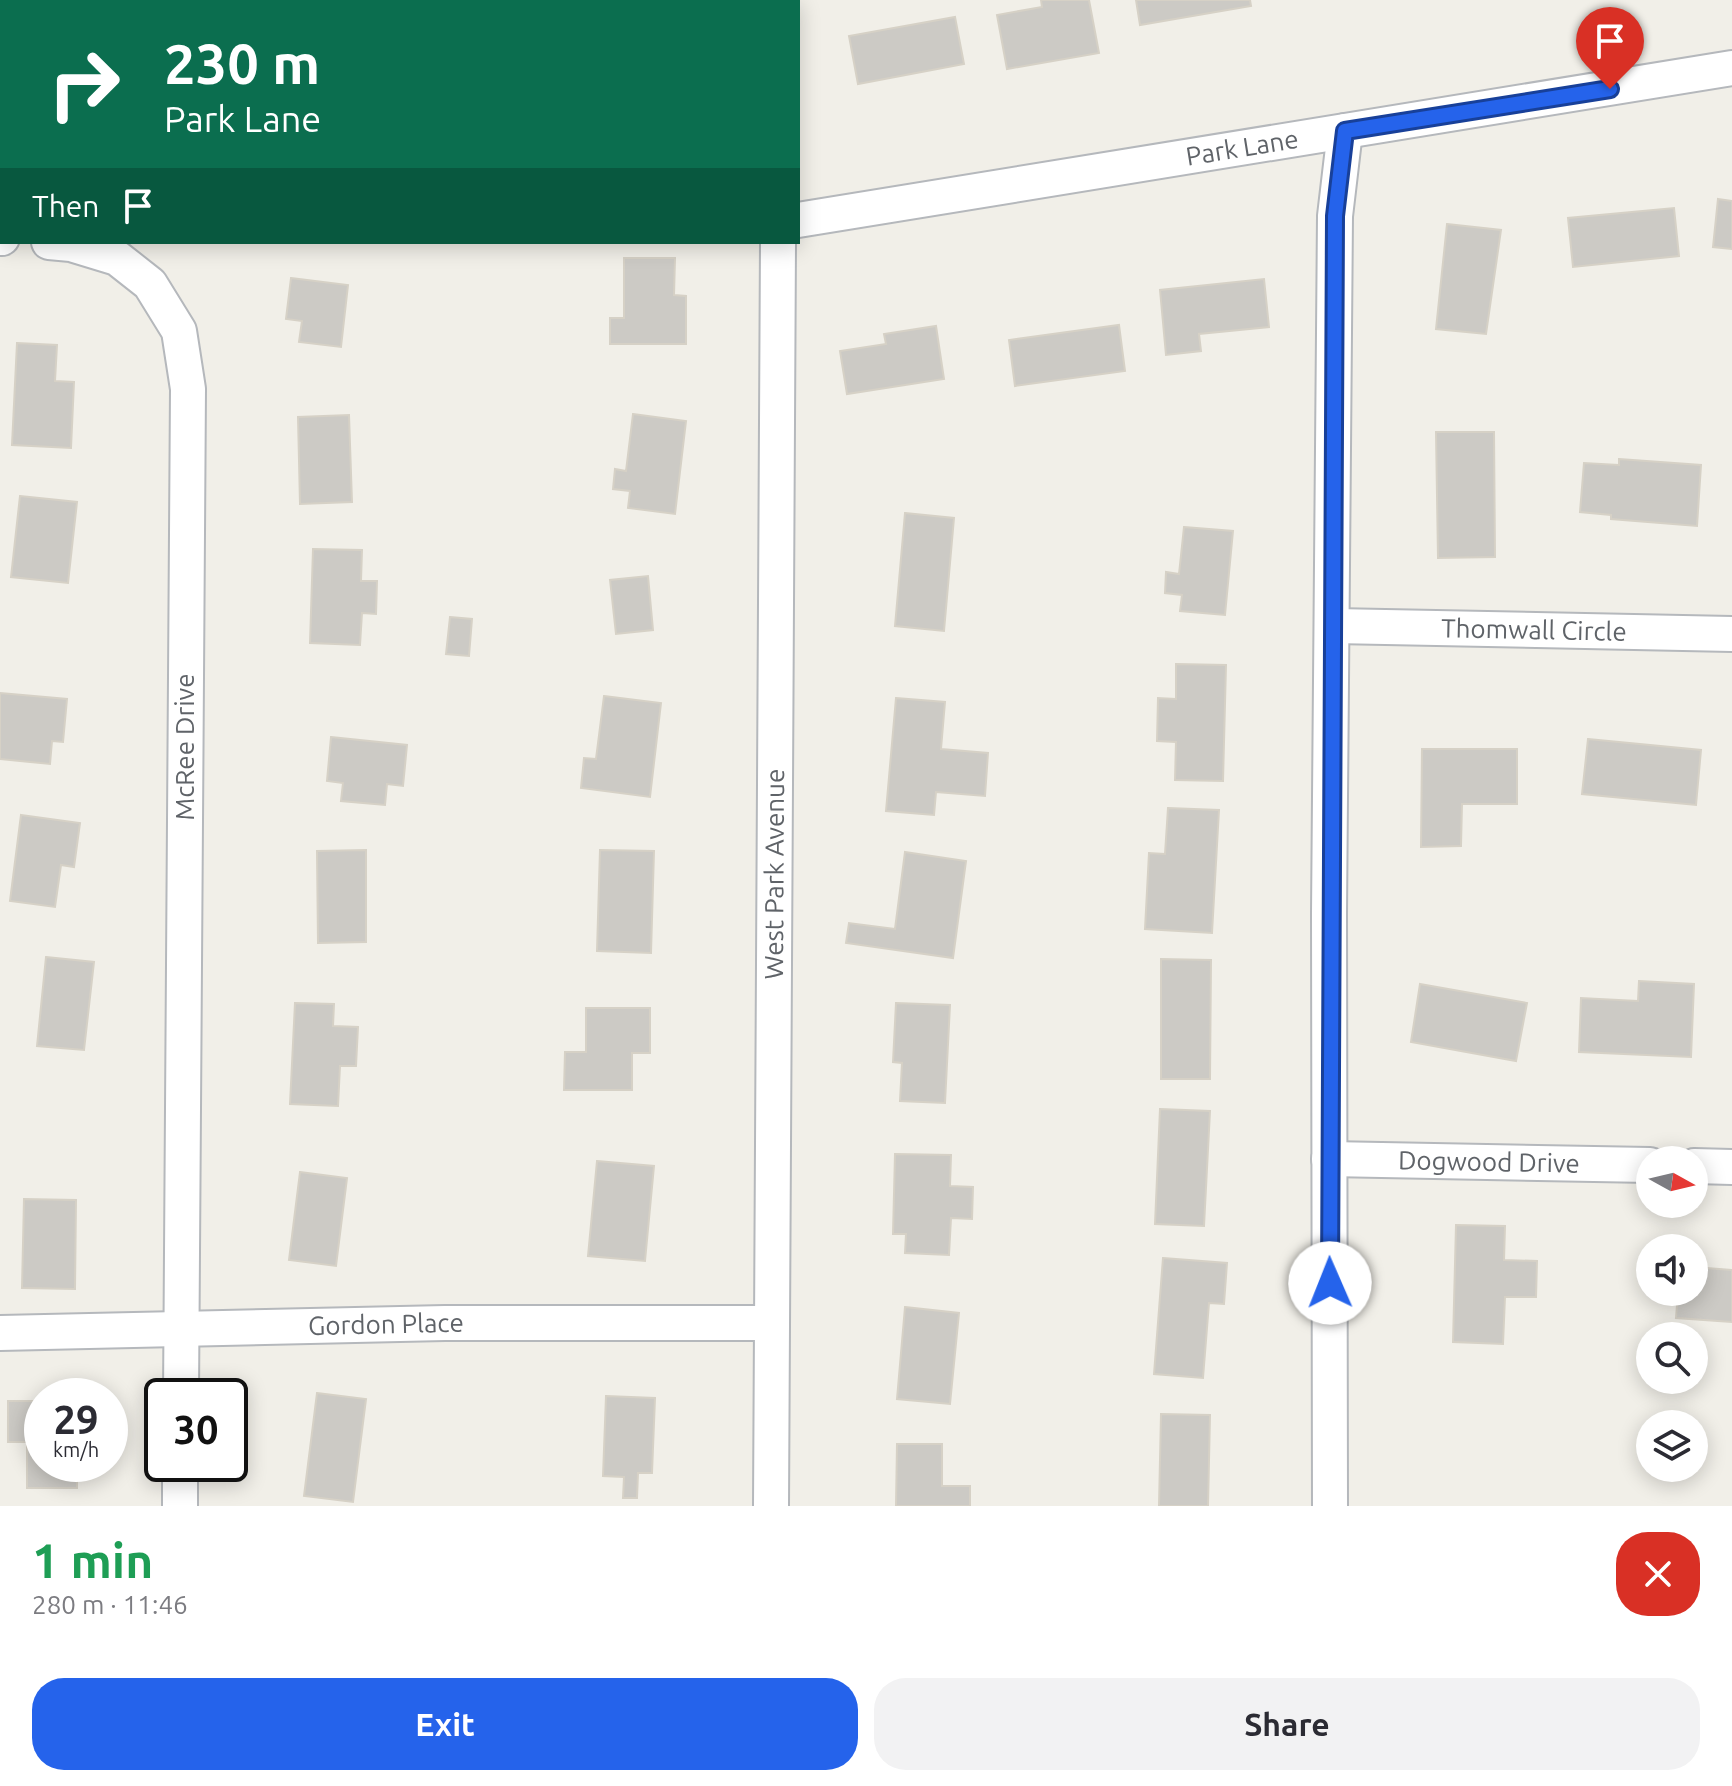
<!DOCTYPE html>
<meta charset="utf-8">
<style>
:root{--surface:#fff;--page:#f2f2f3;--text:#2b2b33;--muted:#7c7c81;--accent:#2563eb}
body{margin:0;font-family:Ubuntu,sans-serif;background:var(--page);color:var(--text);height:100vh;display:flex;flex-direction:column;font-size:30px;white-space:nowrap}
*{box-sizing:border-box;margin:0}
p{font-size:26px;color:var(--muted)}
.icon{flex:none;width:44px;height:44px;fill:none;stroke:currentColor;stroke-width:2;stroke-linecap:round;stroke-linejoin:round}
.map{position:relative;height:1506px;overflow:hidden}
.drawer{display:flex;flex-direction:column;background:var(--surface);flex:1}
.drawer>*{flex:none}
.guide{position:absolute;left:0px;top:0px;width:800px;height:244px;box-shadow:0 4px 20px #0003;background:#0b6e4f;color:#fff;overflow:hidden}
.needle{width:52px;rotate:98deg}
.controls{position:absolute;left:1636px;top:1146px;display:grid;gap:16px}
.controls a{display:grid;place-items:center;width:72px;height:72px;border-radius:50%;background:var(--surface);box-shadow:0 4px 20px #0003;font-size:40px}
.speed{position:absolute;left:24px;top:1378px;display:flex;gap:16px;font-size:40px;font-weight:700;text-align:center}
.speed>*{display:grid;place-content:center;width:104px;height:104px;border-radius:50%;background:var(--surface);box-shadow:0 4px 20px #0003;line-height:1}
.speed small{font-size:20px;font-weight:400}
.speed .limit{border:4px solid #111;border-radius:12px;background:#fff;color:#111}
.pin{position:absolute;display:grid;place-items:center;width:68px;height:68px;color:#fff;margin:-82px -34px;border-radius:50% 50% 50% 0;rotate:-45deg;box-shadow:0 0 8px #0007}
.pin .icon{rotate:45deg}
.me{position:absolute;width:88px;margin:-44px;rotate:359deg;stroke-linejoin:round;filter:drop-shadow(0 0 6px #0008)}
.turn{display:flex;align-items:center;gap:28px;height:168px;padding:0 32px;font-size:36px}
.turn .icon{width:104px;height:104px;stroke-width:2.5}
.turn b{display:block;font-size:56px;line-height:68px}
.then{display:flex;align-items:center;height:76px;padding:0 32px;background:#0003;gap:16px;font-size:30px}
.round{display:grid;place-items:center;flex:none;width:84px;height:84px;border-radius:32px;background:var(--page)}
.head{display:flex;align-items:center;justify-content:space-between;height:136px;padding:0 32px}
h1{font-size:48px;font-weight:700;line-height:60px;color:#1e9e55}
.cta{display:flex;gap:16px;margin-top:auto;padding:16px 32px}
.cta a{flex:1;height:92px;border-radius:32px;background:var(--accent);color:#fff;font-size:32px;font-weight:700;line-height:92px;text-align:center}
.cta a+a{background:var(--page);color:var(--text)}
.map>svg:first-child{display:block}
.building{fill:#cccac5;stroke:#d6d1c6;stroke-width:2}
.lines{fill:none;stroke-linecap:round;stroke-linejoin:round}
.minor-casing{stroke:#b5b8bc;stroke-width:38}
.minor{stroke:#fff;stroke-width:34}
.route-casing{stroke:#184099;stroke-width:20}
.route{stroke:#2563eb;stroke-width:14}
.labels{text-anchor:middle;stroke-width:6;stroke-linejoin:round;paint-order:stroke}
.street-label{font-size:26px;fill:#5f6368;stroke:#fff}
</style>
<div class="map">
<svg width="1732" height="1506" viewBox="0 0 1732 1506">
<rect width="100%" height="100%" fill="#f1efe8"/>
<path class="building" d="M1041,0h48l10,53 -92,16 -10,-54 45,-8z
M1136,0h114l1,6 -111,19z
M955,17l9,47 -106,20 -9,-48z
M1718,199l14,2v48l-19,-2z
M1674,208l5,48 -106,11 -5,-49z
M1447,224l54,6 -15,104 -50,-5z
M624,258h51l-1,37 12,1v48h-76v-26h14z
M291,278l57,7 -7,62 -42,-5 3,-21 -16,-2z
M1264,279l5,48 -70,7 2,17 -35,4 -6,-65z
M1119,325l6,46 -110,15 -6,-46z
M936,326l8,53 -97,15 -7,-43 46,-7 -2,-10z
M17,343l40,2 -2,36 19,1 -3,66 -59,-3z
M633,414l53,7 -11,93 -47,-6 2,-17 -17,-2 2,-20 11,2z
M349,415l3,87 -52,2 -2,-87z
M1436,432h58l1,125 -57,1z
M1619,459l82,6 -4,61 -86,-7v-4l-31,-3 4,-49 35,2z
M20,496l57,6 -9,81 -57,-6z
M905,513l49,5 -10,113 -49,-5z
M1184,527l49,4 -8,84 -45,-4 2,-16 -17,-2 1,-21 13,2z
M313,549l49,1 -1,31h16l-1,33 -14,-1 -2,32 -50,-2z
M648,576l5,54 -37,4 -6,-54z
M450,617l22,2 -3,37 -23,-2z
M1176,664l50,1 -3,116 -48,-1 1,-38 -19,-1 1,-43 18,1z
M0,693l67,6 -4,43 -11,-1 -2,23 -50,-5z
M604,696l57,7 -11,94 -69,-9 3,-30 12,1z
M896,698l49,4 -4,47 47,4 -3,43 -49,-4 -2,23 -48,-4z
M331,737l76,8 -4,41 -16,-2 -2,21 -44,-4 2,-18 -16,-2z
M1588,739l113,11 -5,55 -114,-11z
M1422,749h95v55h-55l-1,42 -40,1z
M1168,808l51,2 -7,123 -67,-4 4,-76 16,1z
M21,815l59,8 -6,44 -13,-2 -6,42 -45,-6z
M366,850v92l-48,1 -1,-92z
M600,850l54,1 -3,102 -54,-2z
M905,852l61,9 -13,97 -107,-15 3,-20 46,6z
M46,957l48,5 -10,88 -47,-4z
M1161,959l50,1 -1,119h-49z
M1639,981l55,3 -3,73 -112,-5 2,-54 57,3z
M1420,984l107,19 -11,58 -105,-19z
M295,1003l39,1 -1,22 25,1 -2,39h-16l-2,40 -48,-2z
M896,1003l54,2 -5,98 -45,-2 2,-38 -9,-1z
M586,1008h64v45h-18v37h-68l1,-38h21z
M1160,1109l50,2 -6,115 -49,-2z
M895,1154l56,1 -1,31 23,1 -1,32 -21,-1 -2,37 -44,-2 1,-19h-13z
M597,1161l57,5 -9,95 -57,-5z
M300,1172l47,6 -11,88 -47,-6z
M24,1199l52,1 -1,89 -53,-1z
M1456,1225l49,1 -1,34 33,1 -1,36h-31l-2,47 -50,-2z
M1163,1258l64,5 -3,41 -15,-1 -6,75 -49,-4z
M1694,1267l38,3v52l-56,-4 2,-26h16z
M905,1307l54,6 -9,91 -53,-5z
M317,1393l49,6 -13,103 -49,-6z
M606,1396l49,2 -3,75h-14l-1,25h-14l1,-21 -21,-1z
M8,1401h34v63h35v24h-50v-46h-19z
M1161,1414l49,1 -2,91h-49z
M897,1444h45v42h28v20h-74z"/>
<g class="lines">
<defs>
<g id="minor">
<path id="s1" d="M798,220l934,-152"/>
<path d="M0,237l2,1"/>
<path d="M49,242l22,2 46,14 33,26 29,47 9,58 -7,1007"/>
<path id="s2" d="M1334,626l398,8"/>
<path id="s3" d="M1329,1159l321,6"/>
<path d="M1694,1166l38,1"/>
<path id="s4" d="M0,1333l445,-10h327"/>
<path d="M180,1506v-42"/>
<path id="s5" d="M771,1506l7,-1264"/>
<path d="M1330,1506l-1,-593 6,-697 10,-85"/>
</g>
</defs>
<use href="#minor" class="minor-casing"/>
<use href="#minor" class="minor"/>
</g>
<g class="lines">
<defs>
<path id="route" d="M1330,1283l5,-1067 10,-85 265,-42"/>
</defs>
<use href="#route" class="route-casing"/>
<use href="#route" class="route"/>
</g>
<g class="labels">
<g class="street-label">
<text dy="9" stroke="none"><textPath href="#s1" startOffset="450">Park Lane</textPath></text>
<text dy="9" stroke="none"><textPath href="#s2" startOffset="200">Thomwall Circle</textPath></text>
<text transform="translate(185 747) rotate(-90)" y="9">McRee Drive</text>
<text dy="9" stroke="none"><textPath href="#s5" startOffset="632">West Park Avenue</textPath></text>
<text dy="9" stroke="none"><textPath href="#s3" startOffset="160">Dogwood Drive</textPath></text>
<text dy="9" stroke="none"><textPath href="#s4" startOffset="386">Gordon Place</textPath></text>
</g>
</g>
</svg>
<div class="controls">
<a><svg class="needle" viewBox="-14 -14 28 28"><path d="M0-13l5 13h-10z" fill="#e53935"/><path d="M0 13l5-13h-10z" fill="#7c7c81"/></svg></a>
<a><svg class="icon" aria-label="sound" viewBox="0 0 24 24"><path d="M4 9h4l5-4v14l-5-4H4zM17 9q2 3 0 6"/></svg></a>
<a><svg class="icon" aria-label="search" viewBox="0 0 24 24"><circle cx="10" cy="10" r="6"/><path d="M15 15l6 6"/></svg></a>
<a><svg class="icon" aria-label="layers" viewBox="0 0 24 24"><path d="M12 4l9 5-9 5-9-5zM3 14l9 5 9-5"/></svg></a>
</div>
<div class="speed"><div>29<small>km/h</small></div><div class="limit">30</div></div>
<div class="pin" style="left:1610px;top:89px;background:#d93025"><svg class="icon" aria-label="arrive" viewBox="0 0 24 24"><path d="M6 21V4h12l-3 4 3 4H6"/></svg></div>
<svg class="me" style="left:1330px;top:1283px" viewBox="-20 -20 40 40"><circle r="19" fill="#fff"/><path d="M0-13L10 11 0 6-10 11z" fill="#2563eb"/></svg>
<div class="guide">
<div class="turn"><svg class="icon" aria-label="right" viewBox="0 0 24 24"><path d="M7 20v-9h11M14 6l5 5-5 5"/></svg><div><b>230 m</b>Park Lane</div></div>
<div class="then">Then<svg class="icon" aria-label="arrive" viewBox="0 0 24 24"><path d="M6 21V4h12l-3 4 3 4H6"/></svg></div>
</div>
</div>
<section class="drawer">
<div class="head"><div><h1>1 min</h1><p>280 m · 11:46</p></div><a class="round" style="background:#d93025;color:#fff"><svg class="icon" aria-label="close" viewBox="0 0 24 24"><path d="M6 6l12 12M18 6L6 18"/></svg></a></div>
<div class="cta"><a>Exit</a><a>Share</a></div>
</section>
